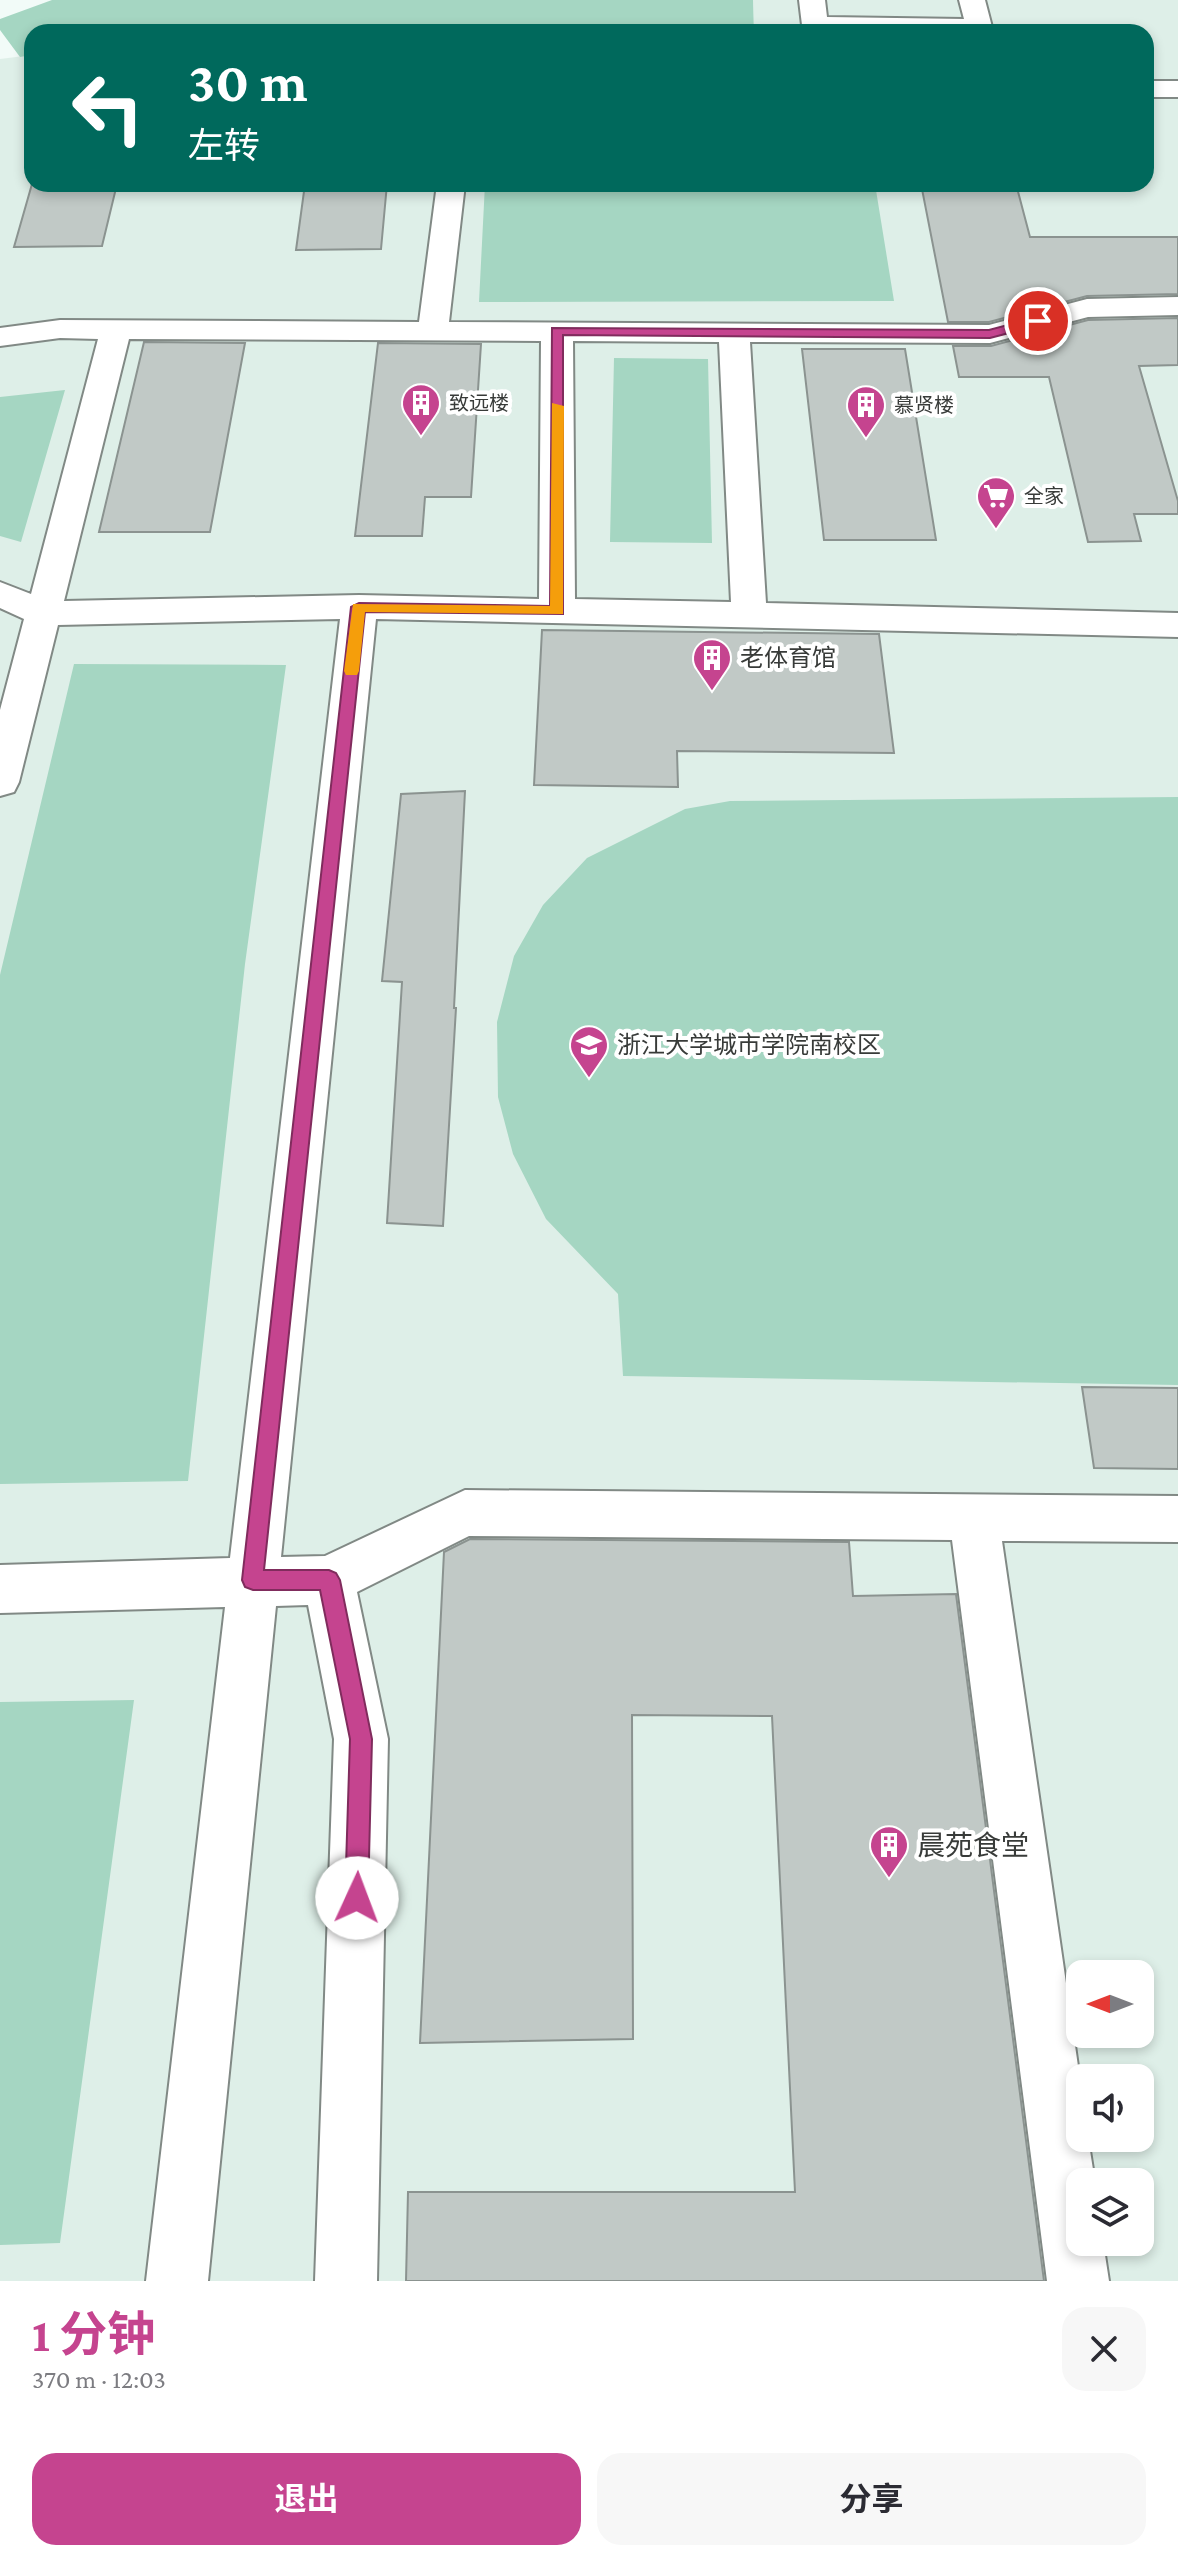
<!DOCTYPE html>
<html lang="zh">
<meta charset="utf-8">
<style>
:root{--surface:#fff;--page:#f7f7f7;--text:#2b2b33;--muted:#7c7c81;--accent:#c5448f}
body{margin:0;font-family:"Crimson Pro","Noto Sans SC",serif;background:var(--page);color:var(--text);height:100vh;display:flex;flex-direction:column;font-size:30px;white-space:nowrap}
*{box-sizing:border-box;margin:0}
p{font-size:26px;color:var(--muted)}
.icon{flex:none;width:44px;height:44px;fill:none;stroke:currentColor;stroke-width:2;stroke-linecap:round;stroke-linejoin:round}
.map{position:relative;height:2281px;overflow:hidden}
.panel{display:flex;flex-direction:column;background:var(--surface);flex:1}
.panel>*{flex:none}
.guide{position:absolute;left:24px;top:24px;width:1130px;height:168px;border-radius:24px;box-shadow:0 4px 12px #0003;background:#00695c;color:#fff;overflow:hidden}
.needle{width:52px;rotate:270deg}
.fabs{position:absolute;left:1066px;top:1960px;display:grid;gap:16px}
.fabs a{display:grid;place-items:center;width:88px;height:88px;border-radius:16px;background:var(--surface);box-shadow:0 4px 12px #0003;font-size:40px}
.pin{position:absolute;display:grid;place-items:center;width:68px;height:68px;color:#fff;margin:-34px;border:4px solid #fff;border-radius:50%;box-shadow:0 2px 8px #0007}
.me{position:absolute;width:88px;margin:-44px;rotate:2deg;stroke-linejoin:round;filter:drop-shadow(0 0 6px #0008)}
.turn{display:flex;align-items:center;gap:28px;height:168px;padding:0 32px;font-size:36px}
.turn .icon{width:104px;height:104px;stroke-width:2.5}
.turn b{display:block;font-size:56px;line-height:68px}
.round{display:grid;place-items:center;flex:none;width:84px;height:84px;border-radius:24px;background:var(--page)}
.headline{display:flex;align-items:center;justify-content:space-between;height:136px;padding:0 32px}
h1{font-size:48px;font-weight:700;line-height:60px;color:var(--accent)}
.primary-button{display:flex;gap:16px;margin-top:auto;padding:16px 32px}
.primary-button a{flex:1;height:92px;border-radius:24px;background:var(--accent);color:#fff;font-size:32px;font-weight:700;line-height:92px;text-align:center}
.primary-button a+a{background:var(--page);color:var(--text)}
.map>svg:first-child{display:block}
.built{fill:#deefe8;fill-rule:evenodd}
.green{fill:#a5d6c2}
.building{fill:#c1c9c6;stroke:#8b9390;stroke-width:2}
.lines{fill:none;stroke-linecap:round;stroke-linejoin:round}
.minor-casing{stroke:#818985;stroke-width:4}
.minor{fill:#fff;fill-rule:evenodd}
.route{fill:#c5448f;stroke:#802c5d;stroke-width:2}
.slow{fill:#f59e0b}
.labels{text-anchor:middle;stroke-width:8;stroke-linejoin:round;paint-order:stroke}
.far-poi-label{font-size:20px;fill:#383b39;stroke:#fff;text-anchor:start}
.poi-label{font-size:24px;fill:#383b39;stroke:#fff;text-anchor:start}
.near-poi-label{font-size:28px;fill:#383b39;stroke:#fff;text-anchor:start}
</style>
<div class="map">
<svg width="1178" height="2281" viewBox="0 0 1178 2281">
<rect width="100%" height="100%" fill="#f2fbf8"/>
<path class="built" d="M753,0h425v2281h-1178v-2222l32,-4v129h1114v-152h-392zM1080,1974h60v60h-60zM1080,2078h60v60h-60zM1080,2182h60v60h-60z"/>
<path class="green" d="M52,0h701l1,32h-722v23l-12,2 -20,-27v-11z
M485,184h390l19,117 -415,1z
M614,358l94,1 4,184 -102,-1z
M65,390l-44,152 -21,-6v-139z
M74,664l212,1 -41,299 -57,517 -188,3v-509z
M1178,797v588l-555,-9 -5,-82 -72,-75 -33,-65 -15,-57 -1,-75 17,-66 29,-51 44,-47 98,-49 45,-8z
M134,1700l-74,543 -60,2v-543z"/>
<path class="building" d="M32,184h85l-15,62 -88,1z
M305,184h82l-6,65 -85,1z
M921,184h95l14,53h148v57l-91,2 -98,26h-41z
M1178,318v47l-39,1 39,135v13h-44l7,27 -53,1 -39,-165h-90l-6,-31h38l97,-26z
M144,342l101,1 -35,189h-111z
M378,343l103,1 -10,153h-46l-3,39h-67z
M802,349h103l31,191h-112z
M542,630l337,4 15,119 -217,-2 1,36 -144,-2z
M465,791l-11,217h2l-13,218 -56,-3 15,-241 -20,-1 19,-187z
M1082,1387l96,1v81l-84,-1z
M470,1539l379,3 4,54 103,-2 88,687h-638l2,-89h387l-23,-476 -140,-1 1,324 -213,4 24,-491z"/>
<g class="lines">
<defs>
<path id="minor" d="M799,0h26l2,17 137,2 -5,-19h26l7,27 -3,5h-177l-10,-7z
M1146,81h32v16h-32z
M437,184h28l-16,138 540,3 98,-26 91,-2v18l-90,2 -98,26 -240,-1 16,261 412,10v24l-802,-18 -95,938 44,-1 140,-66 713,6v46l-176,-1 78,539v58h8l7,44h-15v60h23l6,39h-62l-95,-741 -483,-4 -112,56 31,147 -11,542h-62l19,-542 -26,-134 -32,1 -68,675h-62l79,-674 -225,6v-48l230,-7 110,-939 -282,6 -39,157 -5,10 -14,4v-86l24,-91 -24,-11v-26l31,12 67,-255 -38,-1 -60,8v-18l60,-8 359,2zM129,339l412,2 -2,258 -180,-4 -295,6zM573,341l146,1 12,260 -156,-3z"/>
</defs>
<use href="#minor" class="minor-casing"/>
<use href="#minor" class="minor"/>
</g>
<path class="route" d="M1038,317l5,1v6l-53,14 -427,-3v279l-198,-2 -101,958h65l7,3 4,7 32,159 -4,159 -3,9 -8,3 -9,-3 -3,-9 5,-159 -30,-149h-67l-8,-3 -3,-7 109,-973 8,-4 191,3 2,-278 437,2z"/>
<path class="slow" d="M552,403l12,3 -1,208 -198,-2 -6,59 -2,4h-11l-2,-4 9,-67 197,2z"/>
<defs>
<symbol id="building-pin" viewBox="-11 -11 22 30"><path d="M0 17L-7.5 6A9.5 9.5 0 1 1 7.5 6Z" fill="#c5448f" stroke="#fff"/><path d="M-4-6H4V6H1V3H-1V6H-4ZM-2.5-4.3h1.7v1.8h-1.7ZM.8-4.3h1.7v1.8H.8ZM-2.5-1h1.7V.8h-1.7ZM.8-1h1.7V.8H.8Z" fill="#fff"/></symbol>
<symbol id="supermarket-pin" viewBox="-11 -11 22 30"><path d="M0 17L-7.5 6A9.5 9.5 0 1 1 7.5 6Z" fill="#c5448f" stroke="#fff"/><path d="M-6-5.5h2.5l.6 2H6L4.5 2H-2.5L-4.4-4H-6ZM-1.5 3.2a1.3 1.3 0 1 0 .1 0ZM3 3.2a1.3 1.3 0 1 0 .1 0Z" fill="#fff"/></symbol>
<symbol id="university-pin" viewBox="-11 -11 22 30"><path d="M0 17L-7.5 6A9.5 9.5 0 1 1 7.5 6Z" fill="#c5448f" stroke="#fff"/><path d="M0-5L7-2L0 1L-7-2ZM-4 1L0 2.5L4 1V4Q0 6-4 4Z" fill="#fff"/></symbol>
</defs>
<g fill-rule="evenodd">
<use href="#building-pin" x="399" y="381" width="44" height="60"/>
<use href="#building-pin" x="844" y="383" width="44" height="60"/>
<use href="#supermarket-pin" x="974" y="474" width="44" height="60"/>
<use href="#building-pin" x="690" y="636" width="44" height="60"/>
<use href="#university-pin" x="567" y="1023" width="44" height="60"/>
<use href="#building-pin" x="867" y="1823" width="44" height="60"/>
</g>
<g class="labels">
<g class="far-poi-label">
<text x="449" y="410">致远楼</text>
<text x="894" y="412">慕贤楼</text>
<text x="1024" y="503">全家</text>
</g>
<g class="poi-label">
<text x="740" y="666">老体育馆</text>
<text x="617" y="1053">浙江大学城市学院南校区</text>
</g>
<g class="near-poi-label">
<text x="917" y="1855">晨苑食堂</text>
</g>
</g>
</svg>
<div class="fabs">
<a><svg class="needle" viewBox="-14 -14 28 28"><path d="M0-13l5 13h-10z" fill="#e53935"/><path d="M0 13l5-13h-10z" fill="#7c7c81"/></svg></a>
<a><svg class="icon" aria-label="sound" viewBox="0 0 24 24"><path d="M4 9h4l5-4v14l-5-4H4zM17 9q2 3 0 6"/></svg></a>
<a><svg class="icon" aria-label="layers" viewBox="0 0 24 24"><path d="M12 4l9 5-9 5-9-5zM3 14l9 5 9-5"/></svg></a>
</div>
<div class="pin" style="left:1038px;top:321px;background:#d93025"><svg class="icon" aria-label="arrive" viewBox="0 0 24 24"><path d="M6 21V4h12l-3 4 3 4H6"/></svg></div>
<svg class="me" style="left:357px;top:1898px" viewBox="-20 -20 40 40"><circle r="19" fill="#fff"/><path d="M0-13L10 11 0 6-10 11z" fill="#c5448f"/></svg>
<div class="guide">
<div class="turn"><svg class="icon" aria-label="left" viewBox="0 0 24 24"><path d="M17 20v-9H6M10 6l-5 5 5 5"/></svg><div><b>30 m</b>左转</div></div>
</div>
</div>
<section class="panel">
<div class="headline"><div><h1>1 分钟</h1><p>370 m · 12:03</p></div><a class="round"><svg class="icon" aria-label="close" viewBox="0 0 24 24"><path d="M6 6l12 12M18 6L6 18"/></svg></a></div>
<div class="primary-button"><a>退出</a><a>分享</a></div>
</section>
